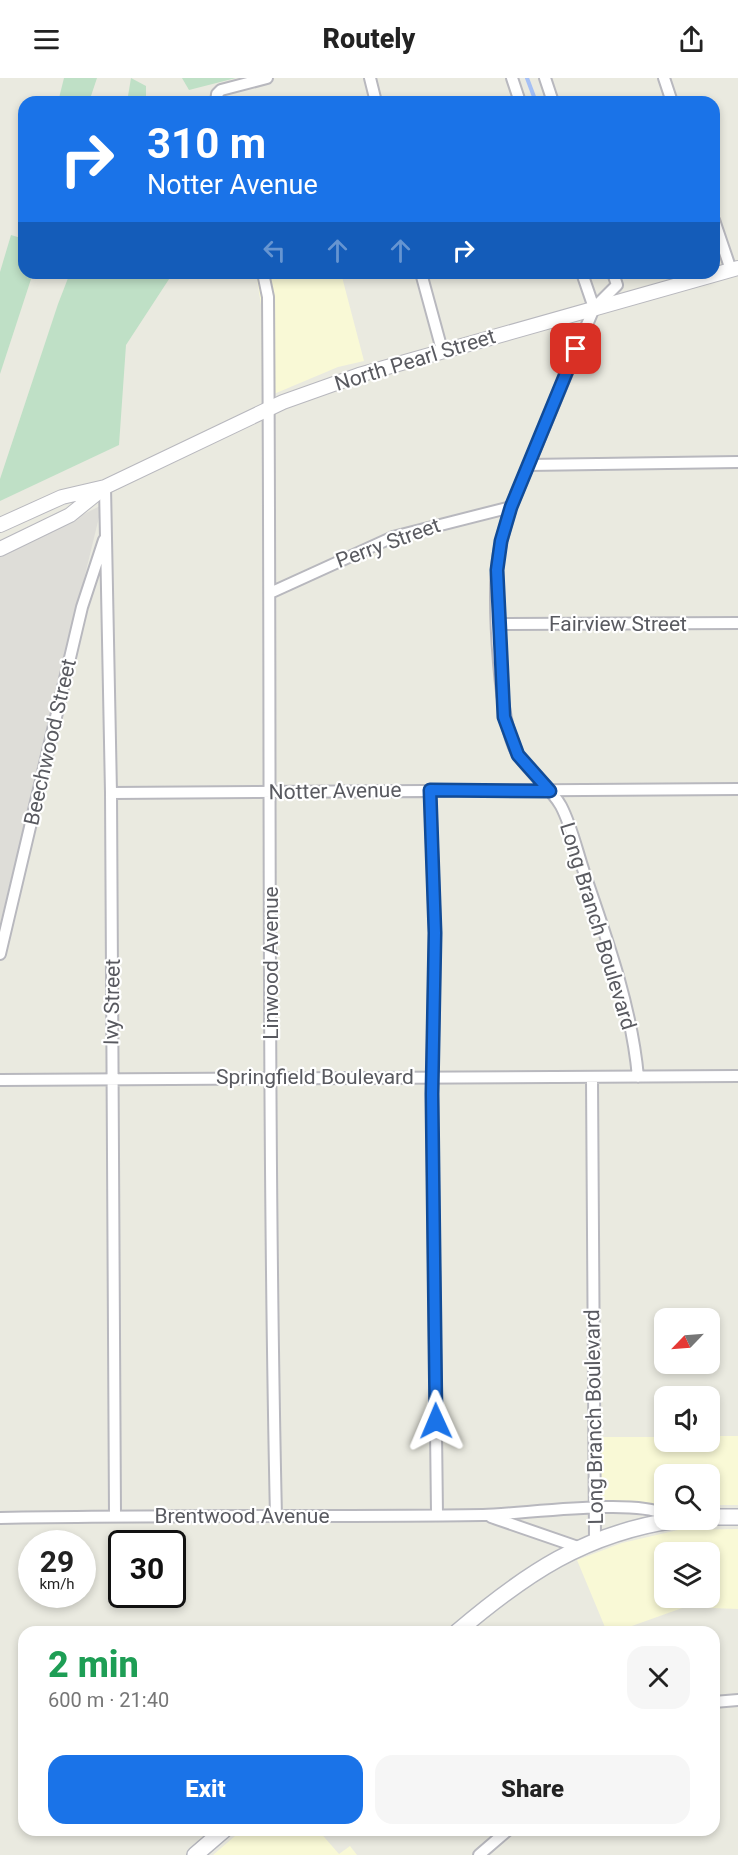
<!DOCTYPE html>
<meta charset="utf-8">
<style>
:root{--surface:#fff;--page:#f6f6f6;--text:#222;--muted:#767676;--accent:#1a73e8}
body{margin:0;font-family:Roboto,sans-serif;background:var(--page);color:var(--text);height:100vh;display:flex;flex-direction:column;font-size:22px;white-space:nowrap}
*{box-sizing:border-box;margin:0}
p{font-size:20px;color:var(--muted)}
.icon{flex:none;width:33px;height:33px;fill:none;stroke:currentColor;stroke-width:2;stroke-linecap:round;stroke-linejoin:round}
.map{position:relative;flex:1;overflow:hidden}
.panel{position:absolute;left:18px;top:1548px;width:702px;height:210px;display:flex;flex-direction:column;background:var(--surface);border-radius:18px;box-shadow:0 3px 9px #0003}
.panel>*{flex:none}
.banner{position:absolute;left:18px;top:18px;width:702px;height:183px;border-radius:18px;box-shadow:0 3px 9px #0003;background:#1a73e8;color:#fff;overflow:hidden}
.needle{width:39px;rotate:245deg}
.buttons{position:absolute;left:654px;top:1230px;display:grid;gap:12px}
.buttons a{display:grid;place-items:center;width:66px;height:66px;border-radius:12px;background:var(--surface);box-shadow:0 3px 9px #0003;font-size:30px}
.speed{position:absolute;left:18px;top:1452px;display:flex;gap:12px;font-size:30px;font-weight:700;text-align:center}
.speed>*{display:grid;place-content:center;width:78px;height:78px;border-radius:50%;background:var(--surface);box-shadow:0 3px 9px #0003;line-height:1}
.speed small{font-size:15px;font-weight:400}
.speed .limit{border:3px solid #111;border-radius:9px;background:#fff;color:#111}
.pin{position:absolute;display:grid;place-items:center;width:51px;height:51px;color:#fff;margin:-26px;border-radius:12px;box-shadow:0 3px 9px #0006}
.me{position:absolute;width:66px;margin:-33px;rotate:359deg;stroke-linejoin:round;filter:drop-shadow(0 0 4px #0008)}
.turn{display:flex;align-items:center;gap:21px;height:126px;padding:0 30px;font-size:27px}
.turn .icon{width:78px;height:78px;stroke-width:2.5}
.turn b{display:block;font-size:42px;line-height:51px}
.lanes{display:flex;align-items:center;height:57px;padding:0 30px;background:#0003;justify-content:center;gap:30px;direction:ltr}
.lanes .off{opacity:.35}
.round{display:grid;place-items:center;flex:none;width:63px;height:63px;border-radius:18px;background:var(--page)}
.summary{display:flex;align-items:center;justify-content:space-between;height:102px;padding:0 30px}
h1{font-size:36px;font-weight:800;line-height:45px;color:#1e9e55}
.primary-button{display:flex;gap:12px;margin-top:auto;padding:12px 30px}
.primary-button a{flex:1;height:69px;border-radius:18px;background:var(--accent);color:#fff;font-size:24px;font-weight:800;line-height:69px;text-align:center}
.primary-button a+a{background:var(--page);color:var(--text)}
header{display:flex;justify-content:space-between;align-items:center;height:78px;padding:0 30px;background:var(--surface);font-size:27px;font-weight:800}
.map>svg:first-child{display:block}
.commercial{fill:#f9f9d6;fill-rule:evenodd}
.industrial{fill:#deddd8}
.green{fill:#bfe0c6}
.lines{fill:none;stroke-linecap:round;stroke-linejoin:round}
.stream{stroke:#a5c0f5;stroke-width:4}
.minor-casing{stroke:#b8b8be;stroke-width:14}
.tertiary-casing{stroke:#b8b8be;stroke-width:16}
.secondary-casing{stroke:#b6b7be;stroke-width:18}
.minor{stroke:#fff;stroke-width:10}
.tertiary{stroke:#fff;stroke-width:14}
.secondary{stroke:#fff;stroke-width:15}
.route-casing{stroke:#114b97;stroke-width:15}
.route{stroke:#1a73e8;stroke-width:10}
.labels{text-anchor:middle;stroke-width:4.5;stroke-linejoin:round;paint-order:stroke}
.street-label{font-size:21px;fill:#595a60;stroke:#fff}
</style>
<header><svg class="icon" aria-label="menu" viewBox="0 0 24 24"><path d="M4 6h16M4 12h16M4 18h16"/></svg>Routely<svg class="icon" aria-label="share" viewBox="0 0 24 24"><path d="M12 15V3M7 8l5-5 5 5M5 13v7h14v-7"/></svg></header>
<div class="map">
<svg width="738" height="1777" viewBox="0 0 738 1777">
<rect width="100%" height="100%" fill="#eaeae0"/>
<path class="commercial" d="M256,195h85l23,88 -26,6 -76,32 -1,-94z
M710,1358h28v69h-28v-31h-46v31h-63v-68h63v5h46z
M738,1451v80l-53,-2 -70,25h-8l-30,-72 45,-17 56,-13zM664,1474h46v46h-46z
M242,1752h76l21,24 11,-8 7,9h-144z"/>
<path class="industrial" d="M102,427l-102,419v-368z"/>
<path class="green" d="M64,0h33l-8,24h-31z
M131,0l15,8v16h-19z
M182,0h54l-47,12z
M24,150v45h9l-33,101v-102l11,-37 10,3z
M70,195h103l-47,72 -7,100 -119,56v-22l58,-175z"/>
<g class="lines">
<path class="stream" d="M527,0l9,24
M599,195l1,3"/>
<defs>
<path id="minor" d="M370,0l6,24
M512,0l8,24
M545,0l8,24
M664,0l8,24
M216,24l1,-8 4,-4 46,-12
M714,142l17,50
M263,195l5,24c3,407 -1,813 8,1220
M421,195l21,77
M582,195l12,35
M613,195l4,12 -23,23 -83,199c-6,21 -13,41 -14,62 -3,39 2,154 20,184 12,20 33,33 44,53 11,21 16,46 24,69 22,64 47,134 53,202
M528,387l210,-3
M105,409l6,306 4,723
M270,515l123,-56 118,-30
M498,546l240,-1
M430,712l5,143 -3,161 5,420
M111,715l627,-4
M0,876l82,-347 22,-67
M592,1000l3,462
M0,1002l738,-4
M491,1439l87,30
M0,1440c161,-3 322,-1 483,-3 41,-1 150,-17 181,-1
M714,1624l24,-2
M479,1777l29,-25"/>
<path id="tertiary" d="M0,447l62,-28 43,-10 178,-85 76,-27 379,-107
M0,471l70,-34 31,-25"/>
<path id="secondary" d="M710,1439h28
M457,1554c68,-58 128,-99 219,-112
M195,1777l29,-25"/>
</defs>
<use href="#minor" class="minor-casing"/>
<use href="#tertiary" class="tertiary-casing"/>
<use href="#secondary" class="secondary-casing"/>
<use href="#minor" class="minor"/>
<use href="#tertiary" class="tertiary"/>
<use href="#secondary" class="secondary"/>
</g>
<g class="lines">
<defs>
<path id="route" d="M436,1343l-4,-327 3,-161 -5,-143 120,1 -32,-36 -14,-38 -7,-147 4,-29 10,-34 65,-158"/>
</defs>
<use href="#route" class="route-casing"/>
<use href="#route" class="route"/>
</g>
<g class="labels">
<g class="street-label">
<text transform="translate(415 282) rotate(-17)" y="7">North Pearl Street</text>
<text transform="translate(388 465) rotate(-20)" y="7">Perry Street</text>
<text x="618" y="553">Fairview Street</text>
<text transform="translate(50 664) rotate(-77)" y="7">Beechwood Street</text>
<text transform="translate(335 713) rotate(-1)" y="7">Notter Avenue</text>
<text transform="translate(598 848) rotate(73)" y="7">Long Branch Boulevard</text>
<text transform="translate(271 885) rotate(-90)" y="7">Linwood Avenue</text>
<text transform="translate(112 924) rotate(-89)" y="7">Ivy Street</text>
<text x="315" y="1006">Springfield Boulevard</text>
<text transform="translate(594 1339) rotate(-91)" y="7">Long Branch Boulevard</text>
<text x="242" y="1445">Brentwood Avenue</text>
</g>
</g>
</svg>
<div class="buttons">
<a><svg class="needle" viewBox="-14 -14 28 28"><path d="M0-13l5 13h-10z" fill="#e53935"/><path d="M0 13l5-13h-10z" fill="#767676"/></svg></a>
<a><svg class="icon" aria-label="sound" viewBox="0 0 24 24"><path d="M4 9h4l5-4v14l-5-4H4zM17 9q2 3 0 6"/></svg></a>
<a><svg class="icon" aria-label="search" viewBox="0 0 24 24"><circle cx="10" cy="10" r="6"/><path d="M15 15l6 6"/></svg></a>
<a><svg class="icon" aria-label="layers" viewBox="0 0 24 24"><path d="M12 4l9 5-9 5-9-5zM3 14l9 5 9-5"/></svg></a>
</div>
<div class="speed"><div>29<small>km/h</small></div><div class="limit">30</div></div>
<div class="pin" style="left:576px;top:271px;background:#d93025"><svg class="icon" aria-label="arrive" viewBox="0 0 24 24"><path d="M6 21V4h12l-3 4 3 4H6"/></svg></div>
<svg class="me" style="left:436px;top:1343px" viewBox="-20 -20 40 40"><path d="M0-17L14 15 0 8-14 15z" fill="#1a73e8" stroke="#fff" stroke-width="4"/></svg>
<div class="banner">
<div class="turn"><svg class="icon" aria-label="right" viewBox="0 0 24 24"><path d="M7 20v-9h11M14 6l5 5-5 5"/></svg><div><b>310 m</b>Notter Avenue</div></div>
<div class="lanes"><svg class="icon off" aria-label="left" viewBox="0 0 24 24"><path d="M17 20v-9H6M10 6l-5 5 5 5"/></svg><svg class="icon off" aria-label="ahead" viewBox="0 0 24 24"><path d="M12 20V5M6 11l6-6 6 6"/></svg><svg class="icon off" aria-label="ahead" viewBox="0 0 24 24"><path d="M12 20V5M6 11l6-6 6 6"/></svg><svg class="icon" aria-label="right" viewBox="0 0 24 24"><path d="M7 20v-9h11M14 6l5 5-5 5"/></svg></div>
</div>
<section class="panel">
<div class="summary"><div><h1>2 min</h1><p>600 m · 21:40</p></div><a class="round"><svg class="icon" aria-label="close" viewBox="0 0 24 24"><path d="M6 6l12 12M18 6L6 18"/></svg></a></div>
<div class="primary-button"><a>Exit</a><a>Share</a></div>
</section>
</div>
